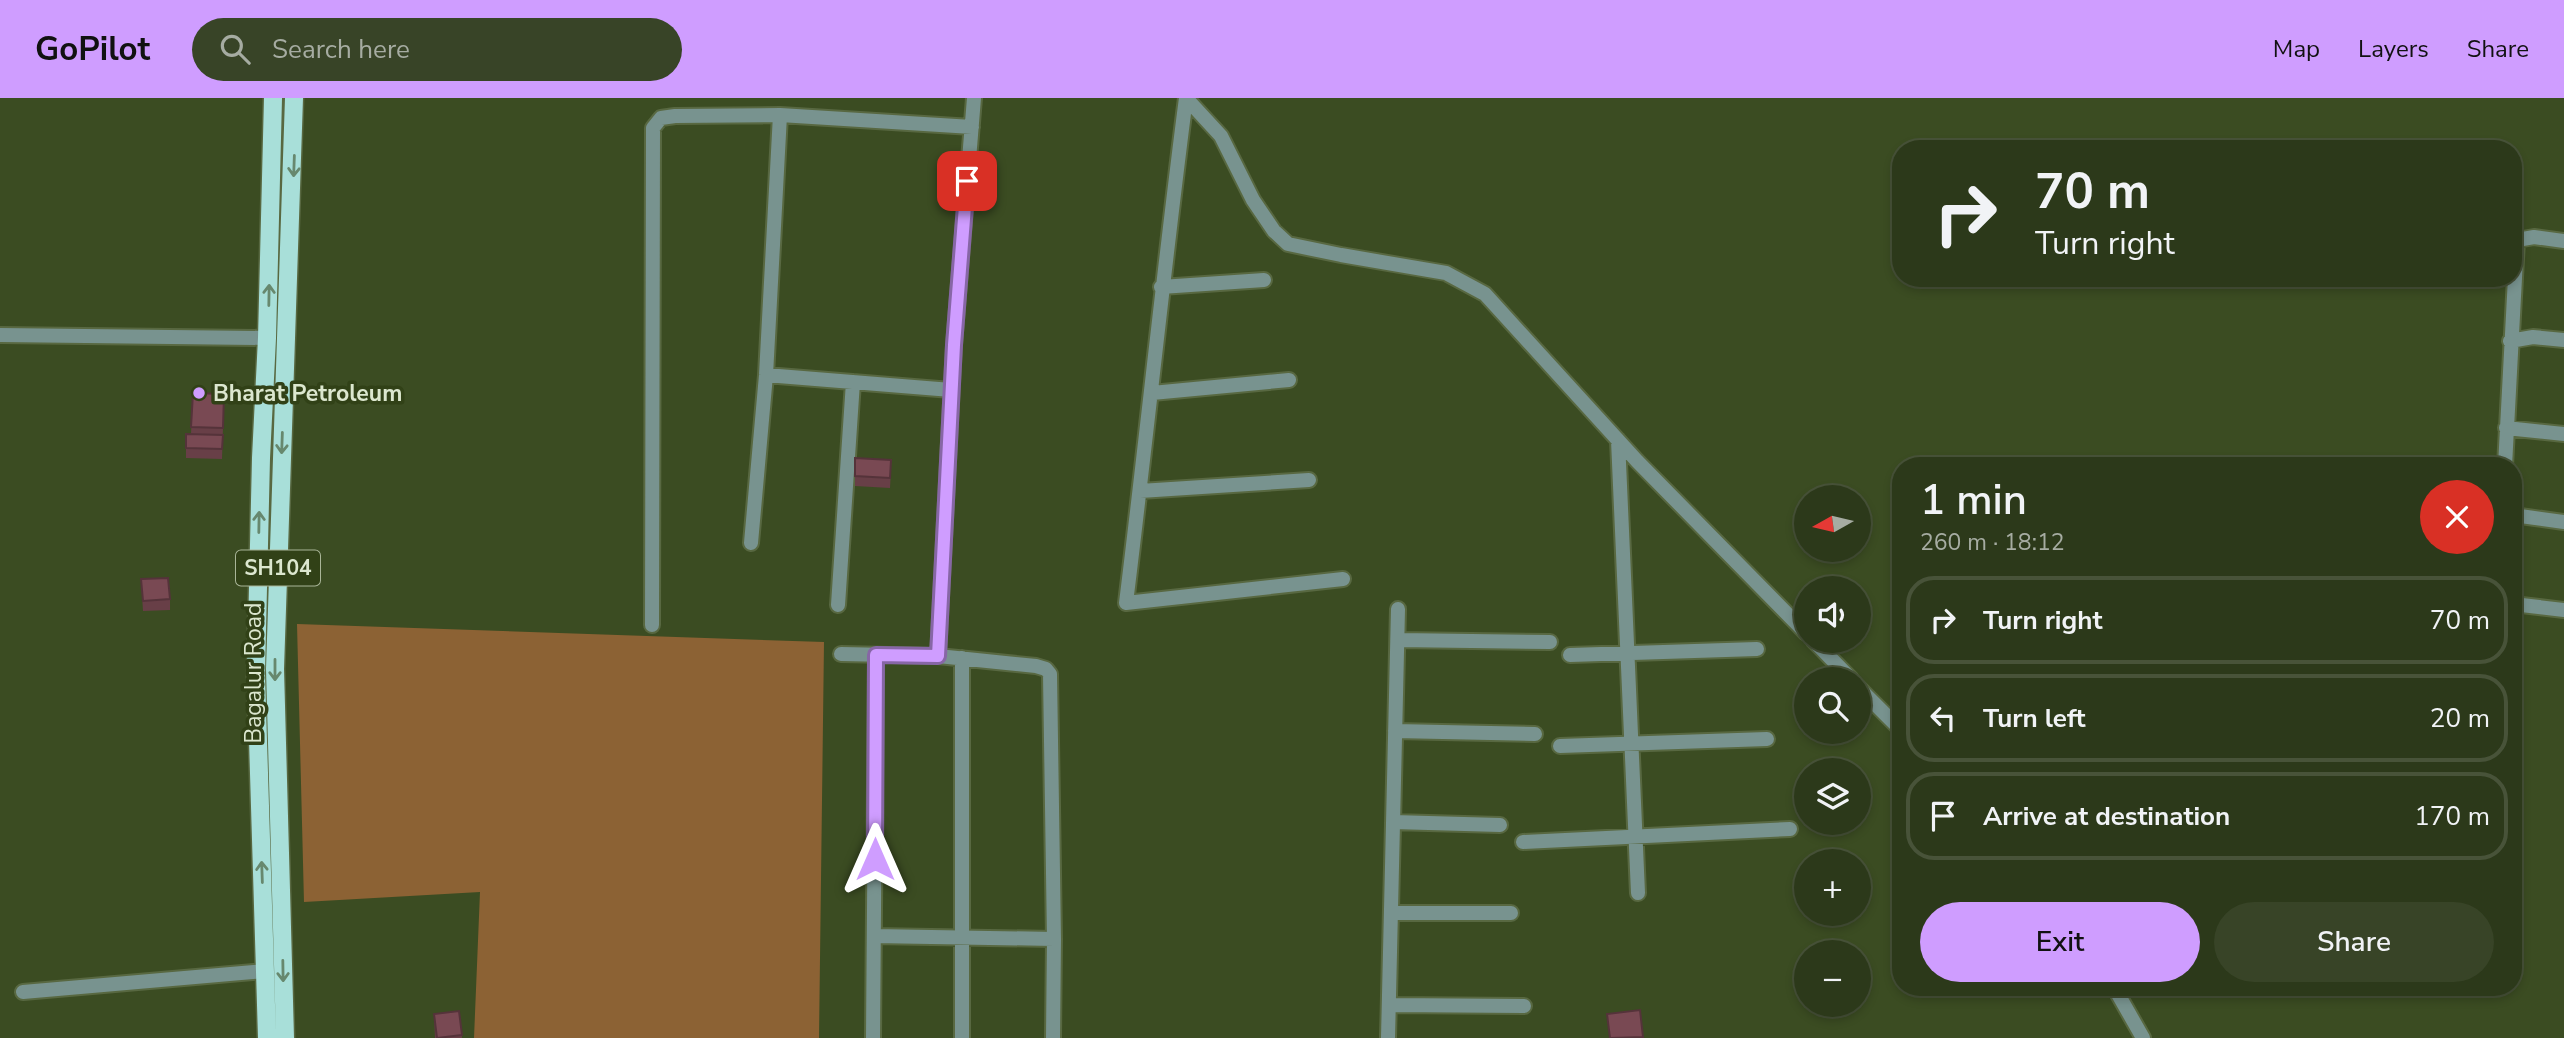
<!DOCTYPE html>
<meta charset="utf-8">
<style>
:root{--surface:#2c391a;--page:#384427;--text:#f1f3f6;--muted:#a6aca2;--line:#485339;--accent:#cf9dff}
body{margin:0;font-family:"Nunito Sans",sans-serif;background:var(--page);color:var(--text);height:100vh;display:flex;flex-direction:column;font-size:26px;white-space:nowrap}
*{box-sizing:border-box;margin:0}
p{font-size:23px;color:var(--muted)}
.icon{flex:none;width:38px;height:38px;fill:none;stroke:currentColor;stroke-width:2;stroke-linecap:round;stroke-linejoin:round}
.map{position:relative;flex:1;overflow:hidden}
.sheet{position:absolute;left:1892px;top:359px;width:630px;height:539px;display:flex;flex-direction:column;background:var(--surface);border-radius:28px;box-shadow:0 4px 10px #0003,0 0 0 2px var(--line)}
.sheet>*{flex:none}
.banner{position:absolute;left:1892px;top:42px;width:630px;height:147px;border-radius:28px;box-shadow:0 4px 10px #0003,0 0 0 2px var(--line);background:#2c391a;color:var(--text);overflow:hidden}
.needle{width:46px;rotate:262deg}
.buttons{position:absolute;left:1794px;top:387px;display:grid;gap:14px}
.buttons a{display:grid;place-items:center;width:77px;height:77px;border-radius:50%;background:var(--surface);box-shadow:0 4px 10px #0003,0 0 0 2px var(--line);font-size:35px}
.pin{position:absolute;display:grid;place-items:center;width:60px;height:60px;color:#fff;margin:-30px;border-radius:14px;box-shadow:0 4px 10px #0006}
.me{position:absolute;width:77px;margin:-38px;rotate:0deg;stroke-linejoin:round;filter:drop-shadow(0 0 5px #0008)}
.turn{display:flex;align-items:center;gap:24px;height:147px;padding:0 28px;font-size:32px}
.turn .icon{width:91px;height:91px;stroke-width:2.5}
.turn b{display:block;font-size:49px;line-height:60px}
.round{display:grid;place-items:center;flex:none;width:74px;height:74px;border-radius:37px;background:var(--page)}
.headline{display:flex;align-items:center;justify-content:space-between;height:119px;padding:0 28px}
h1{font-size:42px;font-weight:600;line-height:52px}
.cta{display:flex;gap:14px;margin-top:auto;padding:14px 28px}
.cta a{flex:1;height:80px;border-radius:42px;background:var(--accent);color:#111;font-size:28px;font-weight:600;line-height:80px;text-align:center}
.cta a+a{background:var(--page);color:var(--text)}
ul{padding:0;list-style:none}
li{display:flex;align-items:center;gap:21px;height:88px;margin:0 14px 10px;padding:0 14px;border:4px solid var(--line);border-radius:28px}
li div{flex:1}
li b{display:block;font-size:26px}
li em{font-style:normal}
header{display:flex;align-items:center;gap:42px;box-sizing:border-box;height:98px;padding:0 35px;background:var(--accent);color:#111}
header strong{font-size:33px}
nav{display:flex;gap:38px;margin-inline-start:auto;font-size:24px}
.search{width:490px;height:63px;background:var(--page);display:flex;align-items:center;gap:18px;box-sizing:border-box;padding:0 24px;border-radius:38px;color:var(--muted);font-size:26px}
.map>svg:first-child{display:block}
.green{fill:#8c6234}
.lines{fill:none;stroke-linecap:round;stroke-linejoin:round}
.street-casing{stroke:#586841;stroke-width:18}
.primary-casing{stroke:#586841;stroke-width:21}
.street{stroke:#78938f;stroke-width:14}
.primary{stroke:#a8dfd9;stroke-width:18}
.wall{fill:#683f47}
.building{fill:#794953;stroke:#55333a;stroke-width:2}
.oneway{stroke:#67886e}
.route-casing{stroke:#8766a6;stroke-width:18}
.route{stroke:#cf9dff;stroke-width:12}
.poi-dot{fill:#cf9dff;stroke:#314117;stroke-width:2.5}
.labels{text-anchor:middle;stroke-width:7;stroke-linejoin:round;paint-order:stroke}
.shield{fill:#314117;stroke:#a9b598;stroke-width:2}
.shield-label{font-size:21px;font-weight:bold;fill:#dce7cf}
.poi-label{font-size:23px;font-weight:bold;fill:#dce7cf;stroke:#314117;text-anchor:start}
.street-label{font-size:23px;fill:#dce7cf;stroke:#314117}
</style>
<header>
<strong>GoPilot</strong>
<div class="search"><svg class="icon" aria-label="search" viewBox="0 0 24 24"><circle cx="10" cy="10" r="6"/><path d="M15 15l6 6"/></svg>Search here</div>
<nav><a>Map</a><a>Layers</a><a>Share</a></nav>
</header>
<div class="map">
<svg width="2564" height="940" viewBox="0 0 2564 940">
<rect width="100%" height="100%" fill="#3b4c22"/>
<path class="green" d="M297,526l527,18 -5,396h-345l6,-146 -176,10z"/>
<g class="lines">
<defs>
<path id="street" d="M1186,0l35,38 32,64 21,31 14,13 53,11 105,18 39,21 152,167 169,172
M1186,0c-22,168 -39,336 -60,505l217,-24
M1161,189l103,-7
M0,237l267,3
M2510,243l23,-4 31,3
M766,277l185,15
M1152,295l137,-13
M2506,330l58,6
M1618,342l20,453
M2505,368l12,-226 17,-3 30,4
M1140,393l169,-11
M2513,417l51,7
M751,445l15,-168 14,-260
M2513,506l51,6
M838,507l15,-223
M652,527l1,-497 8,-10 14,-2 105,-1 192,12
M1398,542l152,2
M1813,542l38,39
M841,556l97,2 98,10 10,3 4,5 4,265 -1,99
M1570,557l187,-6
M938,558l16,-311 20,-247
M1858,589l42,42
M1395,633l140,3
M1560,648l207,-7
M1393,724l107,3
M1523,744l267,-13
M1391,815h120
M874,838l180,3
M2114,889l29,51
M23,894l242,-21
M1389,907l135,1
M873,940l3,-383
M962,940v-380
M1388,940l10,-429"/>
<path id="primary" d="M267,940l-11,-364 5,-216 6,-120 6,-240
M285,940l-10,-369 19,-571"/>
</defs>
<use href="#street" class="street-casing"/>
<use href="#primary" class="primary-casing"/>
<use href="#street" class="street"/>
<use href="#primary" class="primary"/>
</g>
<path class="wall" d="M193,295l31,1 -2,65 -36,-1v-24h5z
M855,360l36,12 -1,18 -35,-2z
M141,481l29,20v11l-27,1z
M459,913l3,27h-27l-1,-24z"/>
<path class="building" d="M193,295l31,1 -1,34 -32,-1z
M186,336l37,1 -1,14 -36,-1z
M855,360l36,2 -1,18 -35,-2z
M168,480l2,21 -27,2 -2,-22z
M1640,912l3,27 -33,1 -3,-24z
M459,913l3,24 -25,3 -3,-24z"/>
<defs><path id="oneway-shaft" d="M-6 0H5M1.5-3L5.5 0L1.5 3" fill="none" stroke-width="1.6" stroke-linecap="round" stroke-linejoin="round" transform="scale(1.75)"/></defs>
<g class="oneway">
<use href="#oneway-shaft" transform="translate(294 68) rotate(92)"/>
<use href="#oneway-shaft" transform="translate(269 197) rotate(-89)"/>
<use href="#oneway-shaft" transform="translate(282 345) rotate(92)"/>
<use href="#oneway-shaft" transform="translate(259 424) rotate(-89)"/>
<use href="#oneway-shaft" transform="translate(275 572) rotate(90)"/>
<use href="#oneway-shaft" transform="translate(262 774) rotate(-92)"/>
<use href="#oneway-shaft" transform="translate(283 873) rotate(89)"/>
</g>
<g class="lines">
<defs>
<path id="route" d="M875,761l1,-204 62,1 16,-311 13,-164"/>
</defs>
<use href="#route" class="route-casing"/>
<use href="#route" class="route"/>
</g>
<circle class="poi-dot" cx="199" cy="295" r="7"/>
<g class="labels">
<rect class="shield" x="236" y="452.5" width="84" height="35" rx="5"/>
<g class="shield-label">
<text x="278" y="477">SH104</text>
</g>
<g class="poi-label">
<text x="213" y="303">Bharat Petroleum</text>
</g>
<g class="street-label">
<text transform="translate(253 575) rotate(-90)" y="8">Bagalur Road</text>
</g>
</g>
</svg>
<div class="buttons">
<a><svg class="needle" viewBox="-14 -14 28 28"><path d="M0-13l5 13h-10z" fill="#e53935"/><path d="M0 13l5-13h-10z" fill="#a6aca2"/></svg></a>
<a><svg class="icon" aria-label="sound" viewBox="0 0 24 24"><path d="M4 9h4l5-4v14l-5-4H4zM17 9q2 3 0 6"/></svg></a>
<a><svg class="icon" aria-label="search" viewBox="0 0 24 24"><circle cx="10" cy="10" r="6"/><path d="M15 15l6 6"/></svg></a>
<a><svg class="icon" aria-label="layers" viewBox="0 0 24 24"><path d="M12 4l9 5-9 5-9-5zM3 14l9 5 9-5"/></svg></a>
<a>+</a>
<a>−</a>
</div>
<div class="pin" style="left:967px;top:83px;background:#d93025"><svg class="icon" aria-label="arrive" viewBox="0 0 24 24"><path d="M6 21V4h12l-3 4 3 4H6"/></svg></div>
<svg class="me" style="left:875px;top:761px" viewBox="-20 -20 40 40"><path d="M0-17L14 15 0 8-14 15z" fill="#cf9dff" stroke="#fff" stroke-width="4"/></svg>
<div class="banner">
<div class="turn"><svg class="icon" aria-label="right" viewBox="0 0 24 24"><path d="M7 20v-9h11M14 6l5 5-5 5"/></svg><div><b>70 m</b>Turn right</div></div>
</div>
<section class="sheet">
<div class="headline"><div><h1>1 min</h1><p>260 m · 18:12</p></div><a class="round" style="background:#d93025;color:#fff"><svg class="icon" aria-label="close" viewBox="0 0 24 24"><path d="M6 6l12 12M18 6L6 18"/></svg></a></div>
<ul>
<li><svg class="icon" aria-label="right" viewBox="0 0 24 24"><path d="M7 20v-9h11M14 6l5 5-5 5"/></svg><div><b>Turn right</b></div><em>70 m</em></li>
<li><svg class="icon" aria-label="left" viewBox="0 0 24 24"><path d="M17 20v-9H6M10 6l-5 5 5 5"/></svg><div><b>Turn left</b></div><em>20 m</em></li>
<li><svg class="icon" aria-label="arrive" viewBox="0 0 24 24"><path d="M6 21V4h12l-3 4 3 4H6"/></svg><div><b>Arrive at destination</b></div><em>170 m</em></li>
</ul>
<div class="cta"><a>Exit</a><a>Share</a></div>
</section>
</div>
